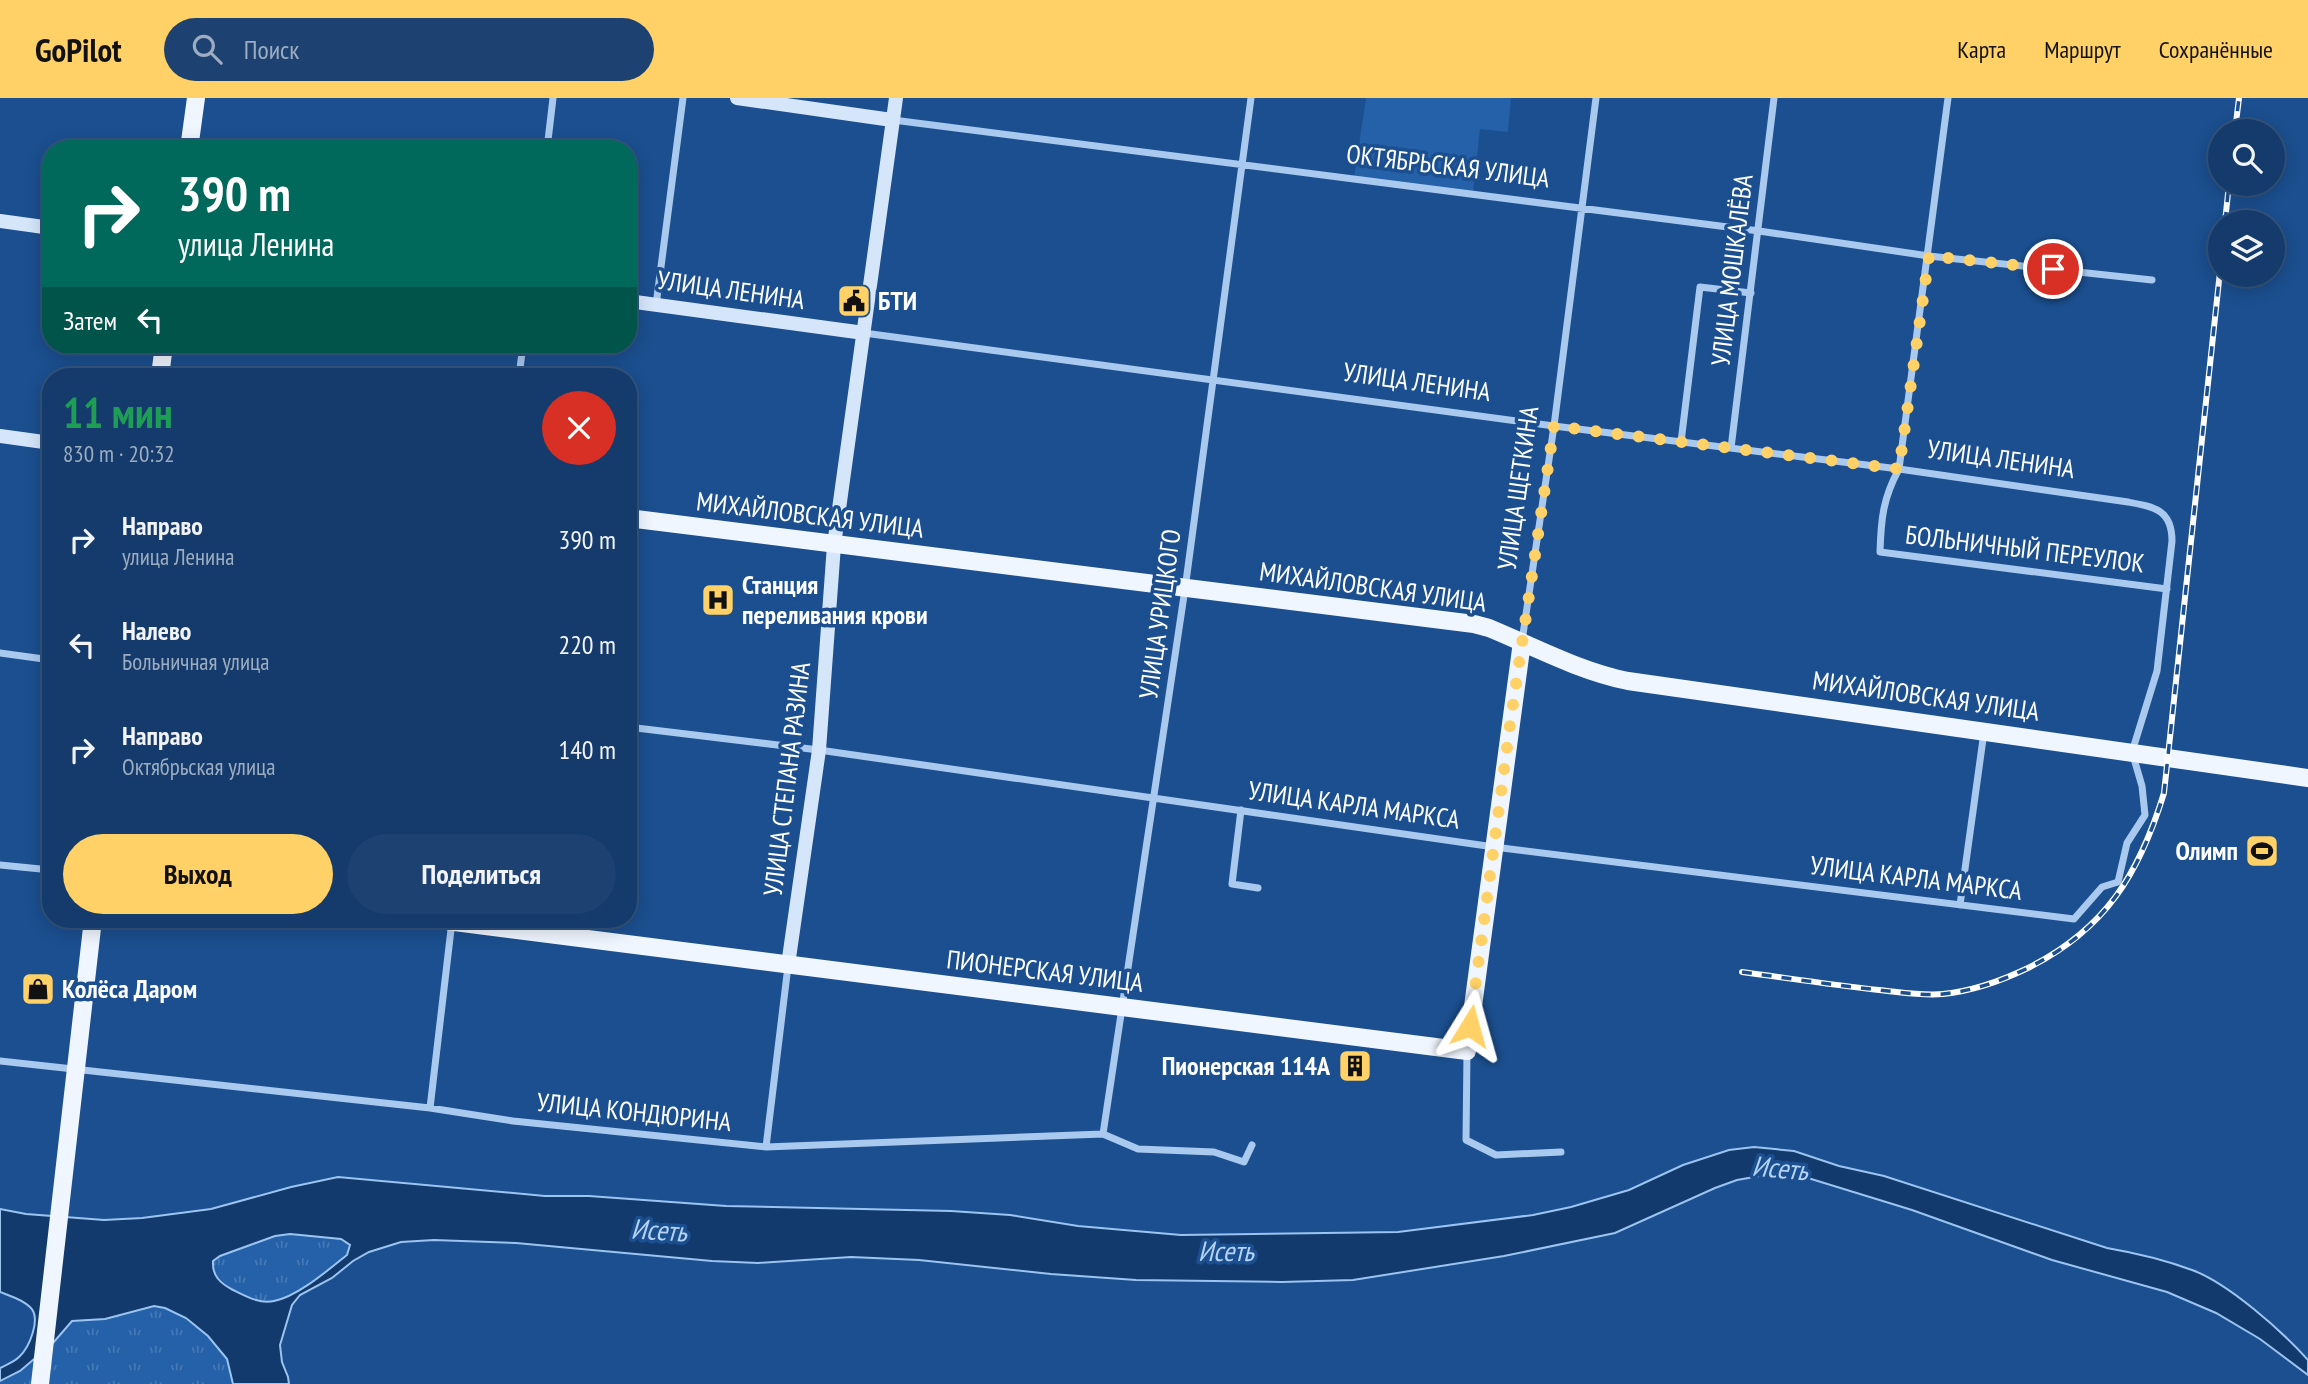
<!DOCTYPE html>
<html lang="ru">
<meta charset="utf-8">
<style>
:root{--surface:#143b6b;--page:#1d4271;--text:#f1f3f6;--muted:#9dadc1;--line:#33557e;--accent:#ffd166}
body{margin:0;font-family:"PT Sans Narrow",sans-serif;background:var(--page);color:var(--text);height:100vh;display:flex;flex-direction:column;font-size:26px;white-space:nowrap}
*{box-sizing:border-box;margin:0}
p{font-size:23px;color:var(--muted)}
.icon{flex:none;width:38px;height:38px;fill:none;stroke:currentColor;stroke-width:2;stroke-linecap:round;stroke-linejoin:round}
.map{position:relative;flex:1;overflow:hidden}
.drawer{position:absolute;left:42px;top:270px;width:595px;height:560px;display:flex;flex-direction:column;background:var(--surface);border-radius:28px;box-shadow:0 4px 18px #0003,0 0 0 2px var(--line)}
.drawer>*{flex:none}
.top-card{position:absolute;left:42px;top:42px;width:595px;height:214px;border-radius:28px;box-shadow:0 4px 18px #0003,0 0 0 2px var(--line);background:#00695c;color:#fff;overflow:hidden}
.tools{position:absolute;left:2208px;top:21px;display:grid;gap:14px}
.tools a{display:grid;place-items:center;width:77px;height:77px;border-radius:50%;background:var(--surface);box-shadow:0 4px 18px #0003,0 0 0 2px var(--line);font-size:35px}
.pin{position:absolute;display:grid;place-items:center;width:60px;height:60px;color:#fff;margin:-30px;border:4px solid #fff;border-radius:50%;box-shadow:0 2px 7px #0007}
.me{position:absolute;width:77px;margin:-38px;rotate:8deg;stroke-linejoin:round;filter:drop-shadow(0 0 5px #0008)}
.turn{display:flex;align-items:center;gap:24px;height:147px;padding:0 21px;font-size:32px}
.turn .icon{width:91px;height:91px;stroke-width:2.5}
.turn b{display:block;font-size:49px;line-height:60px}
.then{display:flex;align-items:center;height:66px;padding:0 21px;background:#0003;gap:14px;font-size:26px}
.round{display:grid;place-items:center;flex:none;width:74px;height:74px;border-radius:37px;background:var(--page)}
.summary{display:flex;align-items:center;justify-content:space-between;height:119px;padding:0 21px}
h1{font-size:42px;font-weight:700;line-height:52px;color:#1e9e55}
.primary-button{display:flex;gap:14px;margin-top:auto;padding:14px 21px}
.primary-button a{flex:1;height:80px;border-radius:42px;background:var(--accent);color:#111;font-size:28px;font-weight:700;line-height:80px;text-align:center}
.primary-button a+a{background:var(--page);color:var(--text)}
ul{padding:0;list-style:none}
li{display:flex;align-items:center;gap:21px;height:105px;padding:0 21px}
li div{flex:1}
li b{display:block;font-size:26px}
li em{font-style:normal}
header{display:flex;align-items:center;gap:42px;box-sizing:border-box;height:98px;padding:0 35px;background:var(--accent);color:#111}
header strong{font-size:33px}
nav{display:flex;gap:38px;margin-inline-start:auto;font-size:24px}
.search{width:490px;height:63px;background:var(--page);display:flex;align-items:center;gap:18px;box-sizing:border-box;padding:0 24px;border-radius:38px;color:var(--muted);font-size:26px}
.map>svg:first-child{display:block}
.grass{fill:url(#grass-tufts)}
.park{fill:#2461a8}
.water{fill:#123a6d;stroke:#9cc4f0;stroke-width:2;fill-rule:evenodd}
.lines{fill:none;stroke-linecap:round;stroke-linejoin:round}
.street{stroke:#a9c9ee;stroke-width:7}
.secondary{stroke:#d6e6fa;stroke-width:14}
.primary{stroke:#f0f6ff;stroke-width:18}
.rail-casing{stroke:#fff;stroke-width:6}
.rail{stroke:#1b4f8f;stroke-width:3.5;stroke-dasharray:10;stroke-linecap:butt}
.route{stroke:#ffd166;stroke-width:12;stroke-dasharray:0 21.6}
.labels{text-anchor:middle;stroke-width:7;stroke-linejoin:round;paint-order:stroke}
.street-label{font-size:26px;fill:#fff;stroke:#1b4f8f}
.poi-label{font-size:26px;font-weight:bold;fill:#fff;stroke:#1b4f8f;text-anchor:start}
.water-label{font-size:28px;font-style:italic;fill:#b5d3f5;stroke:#1b4f8f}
</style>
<header>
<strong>GoPilot</strong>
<div class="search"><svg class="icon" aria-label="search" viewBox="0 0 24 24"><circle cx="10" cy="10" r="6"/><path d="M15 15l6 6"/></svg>Поиск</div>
<nav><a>Карта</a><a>Маршрут</a><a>Сохранённые</a></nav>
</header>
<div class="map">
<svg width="2308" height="1286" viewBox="0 0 2308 1286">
<defs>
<pattern id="grass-tufts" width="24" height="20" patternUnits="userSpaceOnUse" patternTransform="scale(1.75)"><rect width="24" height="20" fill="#2461a8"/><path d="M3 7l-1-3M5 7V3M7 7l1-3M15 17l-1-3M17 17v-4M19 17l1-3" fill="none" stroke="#4579b5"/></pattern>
</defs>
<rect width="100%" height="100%" fill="#1b4f8f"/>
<path class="grass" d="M290,1136l51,5 9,6 -3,10c-19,14 -50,42 -73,46 -15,3 -29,-5 -41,-11 -13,-7 -21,-14 -20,-29l7,-5 55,-20z
M154,1208c25,4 65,31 74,56 2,7 3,15 5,22h-233v-3l20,-10 33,-28 19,-22 33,-2z"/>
<path class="park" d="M1366,0h145l-3,34 -28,-3 -7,64 -119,-15z"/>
<path class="water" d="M1754,1049l40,4 45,15 45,10 223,72c29,5 58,12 85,22 36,13 90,61 116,90v15l-48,-36 -44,-26 -49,-21 -115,-32 -140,-50 -104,-32 -37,-4 -34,6 -22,8 -100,45 -111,23 -151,24 -71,2 -146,-2 -85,-6 -132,-14 -68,-3 -93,6 -46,-2 -196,-18 -82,-3 -33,2 -32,10 -16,9 -21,17 -32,17 -8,10 -12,40 2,17 6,15 1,7h-56l-6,-25 -19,-23 -22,-18 -21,-10 -11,-2 -49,13 -33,2 -19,22 -33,28 -20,10v-13c6,-3 14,-6 19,-11 10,-9 23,-39 11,-50 -8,-8 -20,-11 -30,-15v-83l26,5 78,6 38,-2 69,-9 80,-22 47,-10 207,19h44l137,10 225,5 59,4 68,11 103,9 217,-3 135,-17 38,-8 58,-17 54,-25 46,-15zM290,1136l51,5 9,6 -3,10c-19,15 -50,42 -73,46 -15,3 -29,-5 -41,-11 -13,-7 -21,-14 -20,-29l7,-5 55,-20z"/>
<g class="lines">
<path class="street" d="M1948,0l-49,371c-16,29 -18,50 -19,83l287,37
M893,22l866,111 170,25 223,24
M547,51l6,-51
M656,207l27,-207
M519,278l4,-31
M1681,344l19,-155 51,6
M1731,350l43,-350
M1522,543l32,-215 42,-328
M0,555l51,7
M628,629l191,23 675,97 580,72 28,-32 16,-5 9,-39 18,-28 -3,-29 -10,-34 25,-81 15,-130c0,-31 -17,-34 -44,-39l-229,-33 -345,-43 -690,-93
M1241,712l-9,74 26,4
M0,767l51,5
M1960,807l24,-173
M1467,954l-1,88 30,15 65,-3
M0,963l430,47 83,13 253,26 337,-13 35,15 76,3 30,10 8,-17
M430,1010l22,-187
M1103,1036l82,-545 66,-491
M766,1049l22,-181"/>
<path class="secondary" d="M737,0l155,22
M0,123l51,7
M628,203l236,32
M0,338l51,7
M788,867l31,-215 15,-205 62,-447"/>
<path class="primary" d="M189,51l7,-51
M160,278l4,-31
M628,420l846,106 15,4c46,19 90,43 139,53l680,97
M431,821l1036,132 55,-409
M40,1286l53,-465"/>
<defs>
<path id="rail" d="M2235,33l4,-33
M2225,124l4,-38
M1742,874c45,6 91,13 137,18 21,2 43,6 64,4 30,-3 58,-13 85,-26 78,-39 111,-94 136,-175l57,-531"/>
</defs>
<use href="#rail" class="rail-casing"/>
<use href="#rail" class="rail"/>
</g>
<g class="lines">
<path class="route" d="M1470,928l40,-301 44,-299 345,43 30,-213 124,13"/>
</g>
<defs>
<symbol id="civic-square" viewBox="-11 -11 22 22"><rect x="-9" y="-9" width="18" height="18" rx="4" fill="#ffd166" stroke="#1b4f8f"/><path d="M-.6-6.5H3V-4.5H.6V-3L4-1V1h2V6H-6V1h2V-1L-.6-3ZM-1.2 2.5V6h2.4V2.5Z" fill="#111"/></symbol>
<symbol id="hospital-square" viewBox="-11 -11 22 22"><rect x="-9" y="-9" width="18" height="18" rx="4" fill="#ffd166" stroke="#1b4f8f"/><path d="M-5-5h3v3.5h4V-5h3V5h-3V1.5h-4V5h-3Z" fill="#111"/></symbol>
<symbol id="stadium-square" viewBox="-11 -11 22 22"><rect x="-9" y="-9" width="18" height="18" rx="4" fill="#ffd166" stroke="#1b4f8f"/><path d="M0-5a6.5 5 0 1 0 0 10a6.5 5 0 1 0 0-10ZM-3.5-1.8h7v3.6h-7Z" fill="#111"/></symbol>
<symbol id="shop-square" viewBox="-11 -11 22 22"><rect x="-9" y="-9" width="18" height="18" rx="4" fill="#ffd166" stroke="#1b4f8f"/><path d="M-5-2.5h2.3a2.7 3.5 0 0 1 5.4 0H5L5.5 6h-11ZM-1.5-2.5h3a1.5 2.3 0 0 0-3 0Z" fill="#111"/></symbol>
<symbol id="building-square" viewBox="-11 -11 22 22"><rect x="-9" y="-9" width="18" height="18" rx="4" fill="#ffd166" stroke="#1b4f8f"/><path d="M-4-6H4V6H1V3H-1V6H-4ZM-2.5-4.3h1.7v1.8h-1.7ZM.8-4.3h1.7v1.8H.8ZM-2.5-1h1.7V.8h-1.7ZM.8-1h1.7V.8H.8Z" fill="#111"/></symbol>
</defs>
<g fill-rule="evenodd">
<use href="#civic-square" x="835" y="184" width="38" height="38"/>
<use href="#hospital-square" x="699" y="483" width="38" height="38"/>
<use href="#stadium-square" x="2243" y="734" width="38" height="38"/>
<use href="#shop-square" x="19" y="872" width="38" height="38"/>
<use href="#building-square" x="1336" y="949" width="38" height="38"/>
</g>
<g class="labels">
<g class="street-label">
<text transform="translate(1448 68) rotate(7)" y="9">ОКТЯБРЬСКАЯ УЛИЦА</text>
<text transform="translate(1732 172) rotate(-83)" y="9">УЛИЦА МОШКАЛЁВА</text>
<text transform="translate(731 192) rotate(8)" y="9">УЛИЦА ЛЕНИНА</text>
<text transform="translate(1417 284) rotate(8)" y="9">УЛИЦА ЛЕНИНА</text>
<text transform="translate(2001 361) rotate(8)" y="9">УЛИЦА ЛЕНИНА</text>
<text transform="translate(1518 390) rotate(-82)" y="9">УЛИЦА ЩЕТКИНА</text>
<text transform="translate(810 417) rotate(7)" y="9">МИХАЙЛОВСКАЯ УЛИЦА</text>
<text transform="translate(2025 451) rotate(7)" y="9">БОЛЬНИЧНЫЙ ПЕРЕУЛОК</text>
<text transform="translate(1373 489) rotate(8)" y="9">МИХАЙЛОВСКАЯ УЛИЦА</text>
<text transform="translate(1160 516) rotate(-82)" y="9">УЛИЦА УРИЦКОГО</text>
<text transform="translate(1926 598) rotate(8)" y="9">МИХАЙЛОВСКАЯ УЛИЦА</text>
<text transform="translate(787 681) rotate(-83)" y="9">УЛИЦА СТЕПАНА РАЗИНА</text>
<text transform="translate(1354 707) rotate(8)" y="9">УЛИЦА КАРЛА МАРКСА</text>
<text transform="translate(1916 780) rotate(7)" y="9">УЛИЦА КАРЛА МАРКСА</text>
<text transform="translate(1045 873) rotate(7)" y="9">ПИОНЕРСКАЯ УЛИЦА</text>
<text transform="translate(634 1014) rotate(6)" y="9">УЛИЦА КОНДЮРИНА</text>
</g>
<g class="poi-label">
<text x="878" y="212">БТИ</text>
<text x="742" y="496">Станция<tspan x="742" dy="30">переливания крови</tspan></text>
<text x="2238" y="762" text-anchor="end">Олимп</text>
<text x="62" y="900">Колёса Даром</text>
<text x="1330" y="977" text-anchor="end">Пионерская 114А</text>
</g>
<g class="water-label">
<text transform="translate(1780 1070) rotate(5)" y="10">Исеть</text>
<text transform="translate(659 1132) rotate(3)" y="10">Исеть</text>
<text x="1226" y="1163">Исеть</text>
</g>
</g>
</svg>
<div class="tools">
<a><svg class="icon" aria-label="search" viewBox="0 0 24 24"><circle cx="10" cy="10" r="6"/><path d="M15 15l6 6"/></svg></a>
<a><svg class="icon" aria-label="layers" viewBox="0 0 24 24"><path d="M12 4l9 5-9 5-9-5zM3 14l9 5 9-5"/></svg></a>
</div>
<div class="pin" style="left:2053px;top:171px;background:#d93025"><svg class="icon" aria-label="arrive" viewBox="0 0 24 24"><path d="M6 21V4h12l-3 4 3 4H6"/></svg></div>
<svg class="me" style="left:1470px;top:928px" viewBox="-20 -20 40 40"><path d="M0-17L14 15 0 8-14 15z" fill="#ffd166" stroke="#fff" stroke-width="4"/></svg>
<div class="top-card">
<div class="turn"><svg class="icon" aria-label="right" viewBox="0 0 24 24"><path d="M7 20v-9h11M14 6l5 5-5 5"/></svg><div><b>390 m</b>улица Ленина</div></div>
<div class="then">Затем<svg class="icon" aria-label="left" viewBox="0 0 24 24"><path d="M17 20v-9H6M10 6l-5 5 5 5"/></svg></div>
</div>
<section class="drawer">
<div class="summary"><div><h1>11 мин</h1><p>830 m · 20:32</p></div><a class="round" style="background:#d93025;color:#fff"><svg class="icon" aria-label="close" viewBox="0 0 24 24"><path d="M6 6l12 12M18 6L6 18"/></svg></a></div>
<ul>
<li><svg class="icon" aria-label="right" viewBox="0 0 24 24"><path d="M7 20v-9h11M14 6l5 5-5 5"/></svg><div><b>Направо</b><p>улица Ленина</p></div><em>390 m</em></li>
<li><svg class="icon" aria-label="left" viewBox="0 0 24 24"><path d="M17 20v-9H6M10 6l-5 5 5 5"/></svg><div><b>Налево</b><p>Больничная улица</p></div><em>220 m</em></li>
<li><svg class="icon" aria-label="right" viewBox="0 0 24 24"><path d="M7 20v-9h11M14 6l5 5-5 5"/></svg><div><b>Направо</b><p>Октябрьская улица</p></div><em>140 m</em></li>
</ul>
<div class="primary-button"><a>Выход</a><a>Поделиться</a></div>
</section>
</div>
